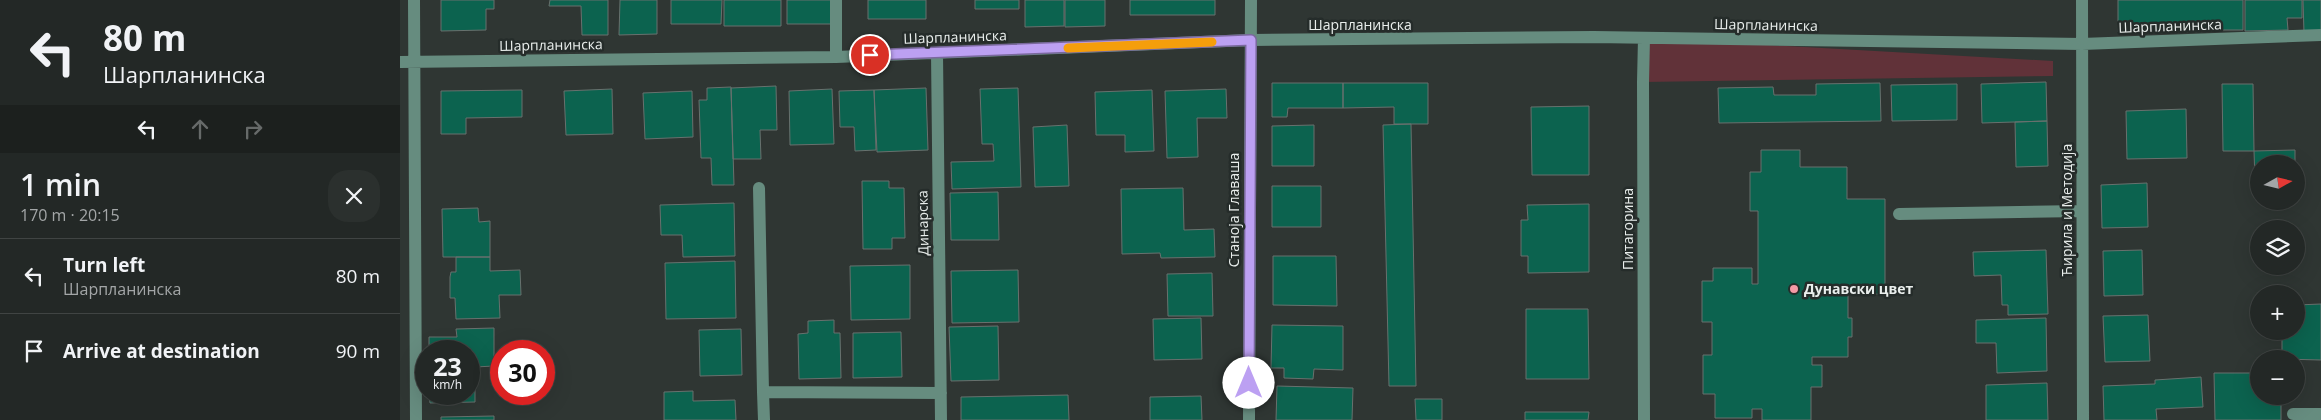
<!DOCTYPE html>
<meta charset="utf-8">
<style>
:root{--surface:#232826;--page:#2b302e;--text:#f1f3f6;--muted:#a3a6a7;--line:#404443}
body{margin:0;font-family:"Open Sans",sans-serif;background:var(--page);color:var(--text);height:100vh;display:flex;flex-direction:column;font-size:19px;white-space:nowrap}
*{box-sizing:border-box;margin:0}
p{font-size:16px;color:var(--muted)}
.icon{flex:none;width:28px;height:28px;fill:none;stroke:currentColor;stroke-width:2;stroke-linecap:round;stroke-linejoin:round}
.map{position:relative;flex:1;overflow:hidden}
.drawer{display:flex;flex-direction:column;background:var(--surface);width:400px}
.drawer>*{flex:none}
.guide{background:#232826;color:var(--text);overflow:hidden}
.needle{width:32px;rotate:82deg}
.tools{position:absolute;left:1850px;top:155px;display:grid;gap:10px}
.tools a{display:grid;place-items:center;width:55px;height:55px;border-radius:50%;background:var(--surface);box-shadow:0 5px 20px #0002,0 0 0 1px var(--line);font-size:25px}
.speed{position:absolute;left:15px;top:340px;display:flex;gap:10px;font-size:25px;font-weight:700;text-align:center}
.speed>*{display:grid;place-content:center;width:65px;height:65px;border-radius:50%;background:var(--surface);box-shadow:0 5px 20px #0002,0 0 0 1px var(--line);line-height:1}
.speed small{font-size:12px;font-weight:400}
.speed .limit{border:8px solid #d22;background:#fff;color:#111}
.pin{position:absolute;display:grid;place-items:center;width:42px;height:42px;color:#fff;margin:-21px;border:2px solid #fff;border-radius:50%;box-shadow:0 1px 5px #0007}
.me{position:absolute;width:55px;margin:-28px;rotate:0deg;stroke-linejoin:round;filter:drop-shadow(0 0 4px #0008)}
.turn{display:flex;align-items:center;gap:18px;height:105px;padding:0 20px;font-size:22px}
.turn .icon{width:65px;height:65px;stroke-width:2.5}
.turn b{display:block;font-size:35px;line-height:42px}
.lanes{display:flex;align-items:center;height:48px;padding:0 20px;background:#0003;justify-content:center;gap:25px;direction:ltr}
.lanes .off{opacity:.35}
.round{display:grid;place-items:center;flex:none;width:52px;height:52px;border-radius:20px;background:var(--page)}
.head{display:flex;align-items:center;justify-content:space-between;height:85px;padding:0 20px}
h1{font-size:30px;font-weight:600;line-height:38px}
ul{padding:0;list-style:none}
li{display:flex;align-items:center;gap:15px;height:75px;padding:0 20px;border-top:1px solid var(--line)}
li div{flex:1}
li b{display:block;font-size:19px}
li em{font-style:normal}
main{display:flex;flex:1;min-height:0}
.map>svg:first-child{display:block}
.green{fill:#613239}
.building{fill:#0c634f;stroke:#68716e}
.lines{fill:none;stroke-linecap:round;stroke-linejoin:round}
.minor{stroke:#668c7f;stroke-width:12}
.route-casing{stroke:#7a689d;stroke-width:12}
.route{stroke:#bca0f2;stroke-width:9}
.slow{stroke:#f59e0b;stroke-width:9}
.poi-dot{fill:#f49aa6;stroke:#252c2a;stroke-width:2}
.labels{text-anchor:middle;stroke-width:5;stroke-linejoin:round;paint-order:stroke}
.street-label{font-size:14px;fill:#e9eeec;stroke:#252c2a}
.poi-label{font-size:14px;font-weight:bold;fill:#e9eeec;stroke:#252c2a;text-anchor:start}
</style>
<main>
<section class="drawer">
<div class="guide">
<div class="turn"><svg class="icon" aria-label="left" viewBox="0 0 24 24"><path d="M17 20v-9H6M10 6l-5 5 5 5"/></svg><div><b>80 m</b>Шарпланинска</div></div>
<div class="lanes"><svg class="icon" aria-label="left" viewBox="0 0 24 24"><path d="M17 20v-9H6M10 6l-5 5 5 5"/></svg><svg class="icon off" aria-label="ahead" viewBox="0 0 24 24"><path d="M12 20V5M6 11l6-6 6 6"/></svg><svg class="icon off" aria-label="right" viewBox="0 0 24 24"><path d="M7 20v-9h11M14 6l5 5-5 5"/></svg></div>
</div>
<div class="head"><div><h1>1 min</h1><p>170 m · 20:15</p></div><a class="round"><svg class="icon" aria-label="close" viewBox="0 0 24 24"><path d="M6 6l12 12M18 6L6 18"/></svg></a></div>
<ul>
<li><svg class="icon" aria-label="left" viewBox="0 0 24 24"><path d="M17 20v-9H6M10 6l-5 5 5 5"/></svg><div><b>Turn left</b><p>Шарпланинска</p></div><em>80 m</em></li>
<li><svg class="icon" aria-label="arrive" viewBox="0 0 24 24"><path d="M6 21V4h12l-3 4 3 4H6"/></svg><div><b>Arrive at destination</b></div><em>90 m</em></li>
</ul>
</section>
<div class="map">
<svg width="1921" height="420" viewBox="0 0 1921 420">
<rect width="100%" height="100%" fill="#2f3633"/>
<path class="green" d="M1244,38l409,23v15l-410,6z"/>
<path class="building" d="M41,0h53v9h-8v21l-45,1z
M150,0h58v35h-26l-1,-29h-32z
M220,0h37v34l-38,1z
M271,0h51l-1,24h-50z
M324,0h57v26h-57z
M387,0h44v24h-44z
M468,0h58v19h-58z
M575,0h44v9h-44z
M625,0h39v26l-39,1z
M665,0h40v26l-40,1z
M730,0h85v15h-85z
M1718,0h125v30h-43v-6l-17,1v6l-65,1z
M1845,0h57v18h-15l1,12 -43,1z
M1903,0h18v32l-17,1z
M1646,82l1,39 -65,2 -1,-39z
M872,83h71v25h-55l-1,9h-15z
M943,83h85v41h-34v-17l-51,1z
M1480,83l1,38 -162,2 -1,-35 55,-1 1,8h42v-11z
M1557,84v36l-65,1 -1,-36z
M1822,84h31l1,67h-31z
M376,86l1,44h-17l1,29h-28l-2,-71z
M331,87l3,98h-22l-1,-27h-10l-2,-58h8v-12z
M526,88l2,62 -51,2 -3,-62z
M618,88l3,99 -69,2 -1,-27 43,-1 -1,-17h-11l-2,-55z
M212,89l1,45 -47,1 -2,-44z
M432,89l2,55 -44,1 -1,-54z
M826,89l1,29h-30l1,39 -31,1 -2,-67z
M122,90v27l-56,1v16h-25v-43z
M474,90l2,60 -21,1 -1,-24h-14l-1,-36z
M752,90l2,61 -29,1v-17h-29l-1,-43z
M292,91l1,46 -48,2 -2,-46z
M1189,106v69h-57l-1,-68z
M1786,109l1,49 -60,1 -1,-48z
M1647,121l1,45 -32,1 -1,-45z
M1011,124l5,262h-27l-6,-261z
M667,125l2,61 -34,1 -2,-60z
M914,125v41h-42v-40z
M1361,150h39v17h47v32h38v95h-37v24h4v19h-4v20h-36v8h10v22h-11v33h-49v-11h-10v9h-37v-24h-12v-39h9v-33h-10v-41h11v-13h39v16h6v-73h-8v-39h11z
M1895,150v14h-36v17h-4l-1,-30z
M462,181h27v7h15l1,50h-13v11h-29z
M1747,183l1,44 -46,1 -1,-43z
M872,186h49v41h-49z
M783,188l1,42 30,-1 1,28 -54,1 -1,-5 -38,1 -1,-65z
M598,192l1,48h-48l-1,-47z
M334,203l1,53 -52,1 -1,-22h-21l-1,-30z
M1189,204v68l-61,1v-17h-7v-36h7l-1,-15z
M78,208l1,14 11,-1v36h-47l-1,-48z
M1646,250l2,64 -40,1v-10h-6l-1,-30 -27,1 -1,-24z
M1742,250l1,45 -39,1 -1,-45z
M873,256h63l1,50 -64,-1z
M56,257h34v14l30,-1 1,25h-22l1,23 -44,1 -1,-21h-5v-21l1,-5h5z
M335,261l1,57 -70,1 -1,-56z
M510,265v54l-59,1 -1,-54z
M618,270l1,52 -67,1 -1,-52z
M812,273l1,43h-45l-1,-42z
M1921,304v56l-39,-1v-28h14v-26z
M1126,309h62l1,70h-63z
M1748,315l2,46 -45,1 -2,-46z
M801,318l1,41 -48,1 -1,-41z
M1646,318l1,53 -50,2 -1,-30h-20v-23z
M434,320v13h6l1,45 -42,1 -1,-45 10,-1v-12z
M872,325l71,1v44l-29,-1 -1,10 -29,-1v-10h-13z
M598,326l1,54 -48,1 -2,-54z
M94,328v38l-19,1v35l-45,1 -1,-9h40v-43h-40v-14h28l-1,-8z
M341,329l1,46 -42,1 -1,-46z
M501,332l1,45 -49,1v-45z
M1814,373h45v23h22v24h-66z
M1801,377l2,30 -47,2 1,11h-53l-1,-34 52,-2v-4z
M1647,383l1,37h-62v-35z
M877,386l76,2 -1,32h-76z
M293,391v10l42,-1 1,20h-72v-28z
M668,395l1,25h-108v-23z
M801,396l1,24h-52v-23z
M1015,399h27v21h-26z
M1125,412h64l-1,8h-63z
M94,416v4h-53v-3z"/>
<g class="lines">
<path class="minor" d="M14,0l2,420
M436,0v57
M1682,0l1,420
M537,53l4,367
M0,62l436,-5 415,-17 343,-3 488,7 239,-9
M359,188l4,204
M1499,214l182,-3
M1893,414h28
M364,420l-1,-28 178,1
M849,420l2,-420
M1244,420l-1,-338 1,-44"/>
</g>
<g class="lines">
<defs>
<path id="route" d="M470,55l381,-15 -2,343"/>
</defs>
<use href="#route" class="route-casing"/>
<use href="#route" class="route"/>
<path class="slow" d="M668,48l144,-6"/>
</g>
<circle class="poi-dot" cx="1394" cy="289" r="5"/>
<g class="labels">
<g class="street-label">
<text x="960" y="30">Шарпланинска</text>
<text transform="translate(1366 25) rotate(1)" y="5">Шарпланинска</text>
<text transform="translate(1770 26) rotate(-2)" y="5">Шарпланинска</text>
<text transform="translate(555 37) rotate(-2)" y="5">Шарпланинска</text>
<text transform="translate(151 45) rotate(-1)" y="5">Шарпланинска</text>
<text transform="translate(834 210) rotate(-90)" y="5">Станоја Главаша</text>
<text transform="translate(1667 210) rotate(-90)" y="5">Ћирила и Методија</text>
<text transform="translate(523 223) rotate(-91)" y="5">Динарска</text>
<text transform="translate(1228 229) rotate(-90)" y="5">Питагорина</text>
</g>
<g class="poi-label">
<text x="1404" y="294">Дунавски цвет</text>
</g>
</g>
</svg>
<div class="tools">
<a><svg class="needle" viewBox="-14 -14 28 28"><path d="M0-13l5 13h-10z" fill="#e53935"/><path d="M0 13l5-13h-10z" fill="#a3a6a7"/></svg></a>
<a><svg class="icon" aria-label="layers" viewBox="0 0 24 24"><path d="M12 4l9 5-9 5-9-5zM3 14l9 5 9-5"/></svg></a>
<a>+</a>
<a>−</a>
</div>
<div class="speed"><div>23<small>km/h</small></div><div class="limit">30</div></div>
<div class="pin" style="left:470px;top:55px;background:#d93025"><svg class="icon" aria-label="arrive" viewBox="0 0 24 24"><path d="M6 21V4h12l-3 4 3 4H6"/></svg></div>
<svg class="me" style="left:849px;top:383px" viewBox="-20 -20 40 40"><circle r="19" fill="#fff"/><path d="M0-13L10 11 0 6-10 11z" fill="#bca0f2"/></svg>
</div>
</main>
